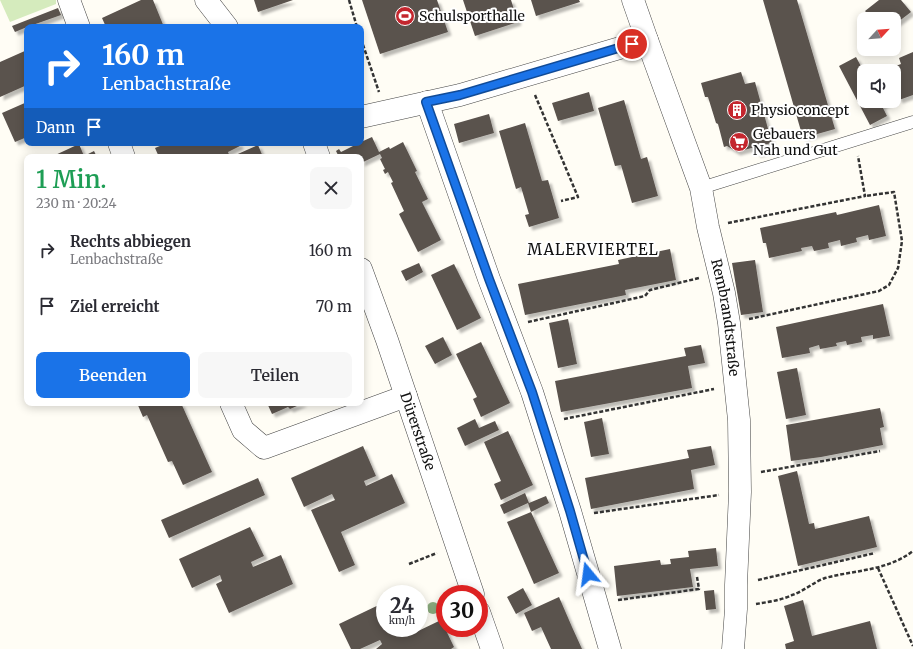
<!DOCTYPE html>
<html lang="de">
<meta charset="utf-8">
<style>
:root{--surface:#fff;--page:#f7f7f7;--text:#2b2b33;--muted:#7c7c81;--accent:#1a73e8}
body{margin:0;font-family:Merriweather,serif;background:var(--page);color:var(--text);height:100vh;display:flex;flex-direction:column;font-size:15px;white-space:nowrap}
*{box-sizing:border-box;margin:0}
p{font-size:13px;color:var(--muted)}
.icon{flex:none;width:22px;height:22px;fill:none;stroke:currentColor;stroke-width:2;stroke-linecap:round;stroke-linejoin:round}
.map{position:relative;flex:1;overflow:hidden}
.panel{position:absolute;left:24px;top:154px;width:340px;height:252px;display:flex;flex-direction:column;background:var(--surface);border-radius:8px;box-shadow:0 2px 10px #0003}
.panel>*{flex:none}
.banner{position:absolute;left:24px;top:24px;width:340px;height:122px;border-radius:8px;box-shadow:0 2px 10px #0003;background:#1a73e8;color:#fff;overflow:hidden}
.needle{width:26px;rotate:64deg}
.fabs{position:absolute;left:857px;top:12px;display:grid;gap:8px}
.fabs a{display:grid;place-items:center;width:44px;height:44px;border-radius:8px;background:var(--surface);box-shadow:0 2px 10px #0003;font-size:20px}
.speed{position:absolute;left:376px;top:585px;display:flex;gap:8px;font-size:20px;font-weight:700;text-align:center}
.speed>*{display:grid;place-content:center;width:52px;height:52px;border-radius:50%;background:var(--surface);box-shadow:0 2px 10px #0003;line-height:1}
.speed small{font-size:10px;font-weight:400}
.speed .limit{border:6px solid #d22;background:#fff;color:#111}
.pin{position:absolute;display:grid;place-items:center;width:34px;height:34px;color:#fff;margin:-17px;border:2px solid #fff;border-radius:50%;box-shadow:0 1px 4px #0007}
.me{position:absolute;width:44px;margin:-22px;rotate:344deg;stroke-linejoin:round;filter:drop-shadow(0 0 3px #0008)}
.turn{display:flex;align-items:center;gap:14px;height:84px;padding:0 12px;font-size:18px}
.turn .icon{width:52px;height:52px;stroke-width:2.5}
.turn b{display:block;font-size:28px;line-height:34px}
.then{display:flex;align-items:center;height:38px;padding:0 12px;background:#0003;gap:8px;font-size:15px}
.round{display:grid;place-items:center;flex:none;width:42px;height:42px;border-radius:8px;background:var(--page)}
.overview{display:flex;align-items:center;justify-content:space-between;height:68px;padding:0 12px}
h1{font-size:24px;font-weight:600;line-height:30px;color:#1e9e55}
.primary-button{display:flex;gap:8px;margin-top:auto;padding:8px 12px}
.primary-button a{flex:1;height:46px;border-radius:8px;background:var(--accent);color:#fff;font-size:16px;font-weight:600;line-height:46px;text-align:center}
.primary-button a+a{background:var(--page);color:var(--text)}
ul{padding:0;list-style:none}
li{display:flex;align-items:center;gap:12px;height:56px;padding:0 12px}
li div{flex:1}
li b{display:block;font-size:15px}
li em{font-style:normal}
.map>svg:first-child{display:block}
.green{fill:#d5ebbd}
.building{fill:#5a524d;filter:url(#shadow)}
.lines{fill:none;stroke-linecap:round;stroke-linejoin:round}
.lane-casing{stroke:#444;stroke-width:13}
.street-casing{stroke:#444;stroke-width:23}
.path{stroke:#333;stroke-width:2.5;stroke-dasharray:4 2;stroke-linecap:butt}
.lane{stroke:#fff;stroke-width:12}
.street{stroke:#fff;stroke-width:22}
.tree{fill:#8dad7f}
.route-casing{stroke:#114b97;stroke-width:10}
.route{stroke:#1a73e8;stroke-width:7}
.labels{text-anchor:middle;stroke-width:4;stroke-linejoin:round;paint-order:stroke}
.poi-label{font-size:14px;fill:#111;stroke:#fff;text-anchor:start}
.street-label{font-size:14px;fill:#111;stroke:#fff}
.neighbourhood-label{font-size:15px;letter-spacing:1px;fill:#111;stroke:#fff}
</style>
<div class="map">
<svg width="913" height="649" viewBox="0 0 913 649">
<defs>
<filter id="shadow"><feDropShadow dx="3.5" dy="3.5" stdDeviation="1" flood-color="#0004"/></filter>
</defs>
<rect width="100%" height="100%" fill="#fffdf5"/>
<path class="green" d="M0,0h56v4l-46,18z"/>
<path class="building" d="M141,0h12l11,27h-58l-4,-9z
M254,0h39l-35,12z
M362,0h75l11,32 -68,22z
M463,0h48l7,22 -43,14z
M531,0h48l1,2 -44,14z
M763,0h34l38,129 -32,9z
M879,0h22l10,12 -17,13v-6h-12l-5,-5 -6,4 -6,-7z
M58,8l3,7 -34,12 -12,5 -3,-6z
M27,50v35l-27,12v-35z
M913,52v43l-14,5 -5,-15v-14h-5l-1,-2 13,-5 -2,-6z
M856,57l8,15v29h27l-9,5 5,10 -17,9 -31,-59z
M741,72l4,12 10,-2 17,61 -10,2 2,7 -7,2 -2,-7 -18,5 -10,-6 -3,1 -6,-23 -2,-1 -8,-26h-3l-4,-14z
M589,92l5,19 -36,10 -6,-18z
M624,100l17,59 6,-2 11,39 -26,7 -11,-38 -6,1 -17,-58z
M27,102v35l-12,5 -13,-29z
M489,114l5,19 -35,10 -5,-19z
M525,123l17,58 6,-1 11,38 -30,9 -4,-12 4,-1 -8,-27 -5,2 -17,-58z
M372,137l7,15 10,-5 1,2 13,-7 14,29 -2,1 13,27 -6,3 19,38 -23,12 -19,-38 5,-3 -13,-28 2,-1 -5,-10 -3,2 -2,-4 2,-1 -5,-10 2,-1 -2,-4 -19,9v-6h-22l-3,-6 3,-2 2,3 18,-9h2v-1z
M167,143h72l1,3 -12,6 2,5h-71l-4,-9z
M79,144l5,12 10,-5 3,6h-46z
M258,145l5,12h-32z
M879,205l7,31 -17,4 -1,-5 -12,3 1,4 -16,4 -1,-6 -12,3 1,5 -15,3 -2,-5 -11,2 1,3 -33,7 -3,-15h-3l-3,-15 76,-16 1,3z
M670,249l6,31 -51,10 1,5 -101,20 -7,-31 101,-20 -1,-4z
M755,260l8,52 -22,3 -9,-52z
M419,263l4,9 -17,9 -5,-10z
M454,264l27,54 -24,12 -26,-55z
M883,304l7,32 -17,3v-4l-12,2 1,5 -15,3 -1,-4 -10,2 1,3 -17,3 -1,-4 -10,3 1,5 -28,5 -6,-31z
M568,319l9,45 -19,4 -9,-45z
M443,337l9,18 -17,9 -10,-18z
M481,342l29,61 -29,14 -8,-18 4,-2 -21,-43z
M701,345l4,18 -17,3 4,22 -131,24 -6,-31 131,-25 -2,-8z
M797,368l9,47 -20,4 -9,-47z
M137,403h44l31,69 -29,13 -11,-24 -4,1 -21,-47 -4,2z
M267,403h37l-14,6 -2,-2 -16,7z
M880,408l4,19 -4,1 3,17 -62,12 -30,4 -5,-36 28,-5z
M602,418l7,36 -18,3 -7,-35z
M475,419l4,9 16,-7 4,9 -34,16 -8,-18z
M508,431l25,54 -32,15 -7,-16 7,-3 -17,-39z
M363,446l13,30 -12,5 2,5 26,-12 13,29 -64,29 14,33 -16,7 -28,-62 24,-10 -3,-6 -28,13 -13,-29z
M711,446l4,19 -24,5 3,19 -103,20 -6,-31 104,-20 -2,-8z
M797,471l12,53 5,-1 1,6 54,-13 8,31 -79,19 -20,-90z
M258,478l7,17 -96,43 -8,-18z
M525,493l4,10 17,-7 3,7 -18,9 28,61 -25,11 -27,-62 24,-10 -3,-9 -24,11 -4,-9z
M250,527l14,29 -13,6 2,5 28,-12 12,29 -64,29 -13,-29 6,-3 -2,-6 -28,13 -13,-29z
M716,548l2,18 -28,3 3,18 -76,9 -3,-30 46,-6 1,5 10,-1 -1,-5 19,-2 -1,-6z
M523,588l9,17 -16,9 -9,-17z
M714,590l2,19 -10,1 -2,-19z
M559,597l13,30 10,22h-31l-10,-22 -9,4 -8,-18z
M803,600l9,36 58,-15 7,28h-91l-1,-5 9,-3 -10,-35z
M385,602v26h27l2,5 27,-13 13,27 -3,2h-75l6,-5 -2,-4 -20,9h-9l-12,-25z"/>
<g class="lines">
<defs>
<path id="lane" d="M701,188l212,-66"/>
<g id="street">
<path d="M69,0l10,27"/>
<path d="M206,0l21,27"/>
<path id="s1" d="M633,0l14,40 54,148 7,39 16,66 5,30 10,97 1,72 -4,93v24l-3,40"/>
<path d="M427,102l62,177 43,113 38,119 40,138"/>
<path d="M361,117l99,-22 187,-55"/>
<path d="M119,143l5,14"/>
<path d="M314,143l5,14"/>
<path id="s2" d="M361,269l26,71 86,254"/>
<path d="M231,403l12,27 21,18 142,-52"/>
<path d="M479,612l13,37"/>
</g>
</defs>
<use href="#lane" class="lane-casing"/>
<use href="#street" class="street-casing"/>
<path class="path" d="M349,0l8,27
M361,39l18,53
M535,95l43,102 -17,4
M728,223l137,-27 -7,-40
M749,319l130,-28 10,-6 9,-17 4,-27 -8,-49 -29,4
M528,322l117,-26 5,-6 49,-12
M564,419l150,-30
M761,472l119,-21
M594,513l125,-18
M409,564l28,-11
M878,568l35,78
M758,580l117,-27
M618,600l81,-11 -2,-12
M756,604c12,-2 26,-4 36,-9 12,-4 22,-13 33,-17 30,-8 62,-7 88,-27"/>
<use href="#lane" class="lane"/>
<use href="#street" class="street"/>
</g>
<circle class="tree" cx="433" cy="608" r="6"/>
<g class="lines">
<defs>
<path id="route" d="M588,574l-18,-63 -38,-119 -43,-113 -63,-177 34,-7 172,-51"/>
</defs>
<use href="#route" class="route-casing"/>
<use href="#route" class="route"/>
</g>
<defs>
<symbol id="stadium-disc" viewBox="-11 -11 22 22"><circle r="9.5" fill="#c4262e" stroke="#fff"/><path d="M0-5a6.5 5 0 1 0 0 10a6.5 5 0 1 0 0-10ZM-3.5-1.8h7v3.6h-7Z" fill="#fff"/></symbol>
<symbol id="building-disc" viewBox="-11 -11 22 22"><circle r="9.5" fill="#c4262e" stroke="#fff"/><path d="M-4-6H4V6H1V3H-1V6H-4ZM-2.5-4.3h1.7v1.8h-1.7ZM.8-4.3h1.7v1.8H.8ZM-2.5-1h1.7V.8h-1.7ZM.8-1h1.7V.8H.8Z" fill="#fff"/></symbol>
<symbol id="supermarket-disc" viewBox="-11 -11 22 22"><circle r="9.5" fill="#c4262e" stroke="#fff"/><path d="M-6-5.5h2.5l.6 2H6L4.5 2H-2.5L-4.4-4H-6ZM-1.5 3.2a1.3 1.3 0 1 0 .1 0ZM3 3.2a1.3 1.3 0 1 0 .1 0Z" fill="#fff"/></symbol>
</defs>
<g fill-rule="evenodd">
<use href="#stadium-disc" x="394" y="5" width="22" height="22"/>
<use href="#building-disc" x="726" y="99" width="22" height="22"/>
<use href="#supermarket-disc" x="728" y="131" width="22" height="22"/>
</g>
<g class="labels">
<g class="poi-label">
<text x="419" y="21">Schulsporthalle</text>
<text x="751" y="115">Physioconcept</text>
<text x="753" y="139">Gebauers<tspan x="753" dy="16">Nah und Gut</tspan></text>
</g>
<g class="street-label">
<text dy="5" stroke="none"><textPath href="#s1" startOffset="332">Rembrandtstraße</textPath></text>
<text dy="5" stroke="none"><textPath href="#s2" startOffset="172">Dürerstraße</textPath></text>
</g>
<g class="neighbourhood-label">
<text x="593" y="255">MALERVIERTEL</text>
</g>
</g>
</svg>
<div class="fabs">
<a><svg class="needle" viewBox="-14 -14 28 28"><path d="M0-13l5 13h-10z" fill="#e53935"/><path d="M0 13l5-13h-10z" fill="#7c7c81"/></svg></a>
<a><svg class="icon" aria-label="sound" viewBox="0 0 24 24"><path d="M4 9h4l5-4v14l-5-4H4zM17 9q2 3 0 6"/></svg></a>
</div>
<div class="speed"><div>24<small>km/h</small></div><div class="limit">30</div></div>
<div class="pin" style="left:632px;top:44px;background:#d93025"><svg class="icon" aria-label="arrive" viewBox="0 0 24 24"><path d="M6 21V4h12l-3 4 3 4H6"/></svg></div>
<svg class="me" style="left:588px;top:574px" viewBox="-20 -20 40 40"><path d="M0-17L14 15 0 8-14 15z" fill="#1a73e8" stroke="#fff" stroke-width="4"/></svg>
<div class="banner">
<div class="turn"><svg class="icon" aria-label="right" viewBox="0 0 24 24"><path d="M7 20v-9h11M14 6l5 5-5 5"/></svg><div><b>160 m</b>Lenbachstraße</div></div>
<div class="then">Dann<svg class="icon" aria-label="arrive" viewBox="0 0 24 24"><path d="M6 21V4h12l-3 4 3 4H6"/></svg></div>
</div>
<section class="panel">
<div class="overview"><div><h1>1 Min.</h1><p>230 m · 20:24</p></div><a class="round"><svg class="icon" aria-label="close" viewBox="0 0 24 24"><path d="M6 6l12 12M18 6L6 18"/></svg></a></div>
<ul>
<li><svg class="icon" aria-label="right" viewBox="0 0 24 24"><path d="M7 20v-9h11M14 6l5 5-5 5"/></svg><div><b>Rechts abbiegen</b><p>Lenbachstraße</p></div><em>160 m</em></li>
<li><svg class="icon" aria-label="arrive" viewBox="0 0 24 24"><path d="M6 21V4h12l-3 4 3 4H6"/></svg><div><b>Ziel erreicht</b></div><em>70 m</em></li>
</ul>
<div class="primary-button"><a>Beenden</a><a>Teilen</a></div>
</section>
</div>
